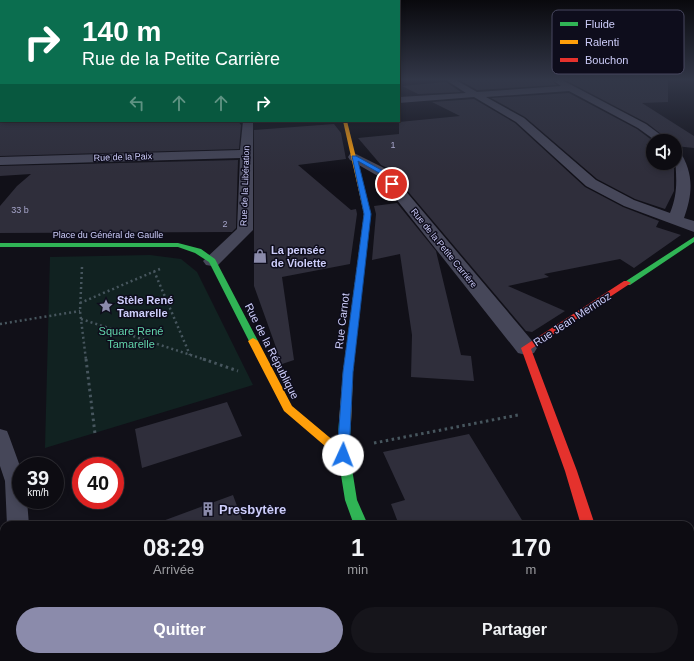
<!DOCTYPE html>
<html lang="fr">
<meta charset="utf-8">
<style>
:root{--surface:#0d0c12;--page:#16151b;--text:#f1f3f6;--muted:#9a9b9f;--line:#2d2c32;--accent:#8b8bab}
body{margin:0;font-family:Arial,sans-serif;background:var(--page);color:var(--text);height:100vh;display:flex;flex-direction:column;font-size:15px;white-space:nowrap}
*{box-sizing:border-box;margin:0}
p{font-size:13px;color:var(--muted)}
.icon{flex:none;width:22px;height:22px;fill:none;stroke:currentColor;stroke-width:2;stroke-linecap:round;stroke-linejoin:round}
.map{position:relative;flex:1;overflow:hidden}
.panel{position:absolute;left:0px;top:521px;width:694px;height:140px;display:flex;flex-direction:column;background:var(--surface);border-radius:12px 12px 0 0;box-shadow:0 2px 6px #0003,0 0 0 1px var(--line)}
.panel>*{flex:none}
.top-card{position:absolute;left:0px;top:0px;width:400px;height:122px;box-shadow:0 2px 6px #0003,0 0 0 1px var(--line);background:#0b6e4f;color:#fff;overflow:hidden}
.tools{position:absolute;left:646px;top:134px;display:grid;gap:8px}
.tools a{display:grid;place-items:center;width:36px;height:36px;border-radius:50%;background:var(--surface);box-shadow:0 2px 6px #0003,0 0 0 1px var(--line);font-size:20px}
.speed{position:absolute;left:12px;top:457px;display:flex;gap:8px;font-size:20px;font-weight:700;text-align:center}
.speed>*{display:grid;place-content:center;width:52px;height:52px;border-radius:50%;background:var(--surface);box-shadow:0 2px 6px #0003,0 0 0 1px var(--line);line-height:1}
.speed small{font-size:10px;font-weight:400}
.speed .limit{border:6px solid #d22;background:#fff;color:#111}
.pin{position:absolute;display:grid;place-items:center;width:34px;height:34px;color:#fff;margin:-17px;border:2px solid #fff;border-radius:50%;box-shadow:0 1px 4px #0007}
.me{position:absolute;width:44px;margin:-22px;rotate:2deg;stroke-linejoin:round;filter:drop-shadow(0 0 3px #0008)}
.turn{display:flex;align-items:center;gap:14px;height:84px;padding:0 16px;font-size:18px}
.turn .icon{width:52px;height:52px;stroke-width:2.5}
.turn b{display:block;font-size:28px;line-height:34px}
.lanes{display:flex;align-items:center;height:38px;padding:0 16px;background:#0003;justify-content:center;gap:20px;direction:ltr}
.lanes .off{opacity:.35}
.eta{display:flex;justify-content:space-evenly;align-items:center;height:68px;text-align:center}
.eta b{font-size:24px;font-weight:700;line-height:28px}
.button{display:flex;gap:8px;margin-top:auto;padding:8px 16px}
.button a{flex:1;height:46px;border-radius:24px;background:var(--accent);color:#fff;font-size:16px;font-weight:700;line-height:46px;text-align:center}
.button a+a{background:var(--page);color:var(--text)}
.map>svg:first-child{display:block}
.green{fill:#112221}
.building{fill:#2f2e3b}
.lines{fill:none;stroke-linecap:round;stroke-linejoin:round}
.path-far1{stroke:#47565e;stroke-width:2.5;stroke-dasharray:2 3;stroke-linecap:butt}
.path{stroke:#47565e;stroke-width:3;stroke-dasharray:2.5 3.5;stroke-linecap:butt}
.lane{fill:#464759;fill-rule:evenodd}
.street{fill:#464759;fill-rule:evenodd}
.fast{fill:#30b455;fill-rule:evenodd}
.slow{fill:#ff9f0a;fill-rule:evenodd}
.jam{fill:#e5322d;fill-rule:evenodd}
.route{fill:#1a73e8;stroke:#114b97}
.labels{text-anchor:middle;stroke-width:3;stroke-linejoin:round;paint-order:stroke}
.number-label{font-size:9px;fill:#a6a5ca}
.far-street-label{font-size:9px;fill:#cdcdfa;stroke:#0e0d1c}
.poi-label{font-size:11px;font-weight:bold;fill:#cdcdfa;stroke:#0e0d1c;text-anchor:start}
.street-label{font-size:11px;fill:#cdcdfa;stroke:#0e0d1c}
.park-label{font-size:11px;fill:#61d3a9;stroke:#0e0d1c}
.near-poi-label{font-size:13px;font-weight:bold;fill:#cdcdfa;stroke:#0e0d1c;text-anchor:start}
.key{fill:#0e0d1c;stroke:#47475f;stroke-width:1}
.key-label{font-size:11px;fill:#cdcdfa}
</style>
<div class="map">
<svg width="694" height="661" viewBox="0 0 694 661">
<rect width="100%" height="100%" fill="#111018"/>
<path class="green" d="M150,255l31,4 16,13 56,113 -208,63 5,-191z"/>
<path class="building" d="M475,80h78v2l4,3 -80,5 -16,-9z
M565,80h103v22l-26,1 52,33v12l-19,-2v-5h-5l-23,-18z
M446,82l15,10 -43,2 -16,-8z
M569,93l68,36 16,12v3h-7l7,6v13h16l5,5v23l-9,18 -30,-10 -38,-20 -72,-62 -34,-19z
M474,99l41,24 70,64 38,20 36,14 -3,6 25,8 -47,33 -14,-9 -76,15 5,3 -41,9 57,25 -33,21 -6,-1 -137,-162 -8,-4 -23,-27 41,-4v-12l61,-6 -28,-14z
M0,121h238l3,4 -2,24 -239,7z
M334,124l7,9 5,26 -48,6 53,45 5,-1 1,5 -7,50 -68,13 12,83 -12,4 -28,-78v-156z
M238,160l-2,68 -4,4 -232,1v-27l17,-20 14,-12 -31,2v-10z
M397,203l39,48 25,104 10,1 3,25 -63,-4 1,-42 -12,-81 -28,6 4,-46 -2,-8z
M227,402l15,34 -100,32 -7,-39z
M469,434l56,91h-126l-8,-21 14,-4 -22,-48z
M233,495l11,30h-84v-3z"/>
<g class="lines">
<path class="path-far1" d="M82,267l-2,44 6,49
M154,271l36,84
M80,303l80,-34
M81,319l125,41
M0,324l80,-13"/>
<path class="path" d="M86,359l9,75
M203,359l35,12
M374,443l144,-28"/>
<path class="lane" d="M0,429l7,2 2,5 12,33v31h6l2,25h-22l-2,-44 -5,-15z
M11,657h28v4h-28z"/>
<path class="street" d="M446,80h10l21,12 84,-6 -7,-5 8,-1 84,44 23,17h-13l-18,-13 -69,-37 -83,6 38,21 72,62 38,20 36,13c10,-25 5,-40 5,-64l4,1c15,23 14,43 5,68l10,3v11l-70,-26 -38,-20 -70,-64 -42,-25 -75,6v-6l67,-4z
M0,106h1v6h-1z
M243,121h10v109l-35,35 -6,1 -6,-1 -3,-4 34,-32 3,-71 -240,7v-8l240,-7z
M354,153l34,17 146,173 3,5 -3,5 -8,2 -8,-2 -140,-177 -28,-16 -2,-3 2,-3z
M690,638l4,1v22h-24l-2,-4h22z
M197,657h46l-2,4h-46z"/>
<path class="fast" d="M694,237v5l-64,43h-3l-4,-2z
M0,243h178l23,6 14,10 43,82 -2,2h-6l-41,-81 -14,-9 -17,-6h-178z
M345,418l4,1 2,3 -2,28 8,50 11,25h-14l-9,-25 -8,-50 2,-28 2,-3z"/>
<path class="slow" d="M343,121h4l23,93 -17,158 -2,50 -2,3 -4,1 -4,-1 -2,-3 4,-50 21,-158z
M253,338l5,3 34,65 55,46 2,3 -2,3 -4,2 -4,-2 -55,-47 -36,-70z
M412,657h17l1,4h-17z"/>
<path class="jam" d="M624,281h3l4,2 -100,66 46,122 18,54h-14l-16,-54 -44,-123z"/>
</g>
<linearGradient id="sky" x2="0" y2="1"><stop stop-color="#09090d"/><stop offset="0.46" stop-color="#323748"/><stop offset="1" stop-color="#323748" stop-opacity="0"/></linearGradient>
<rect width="694" height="173" fill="url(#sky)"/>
<path class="route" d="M352,156h4l29,16 10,12 -5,2 -9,-12 -23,-13 13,53 -18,158 -4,83 -1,3 -5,1 -4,-1 -2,-3 6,-83 21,-158z"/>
<defs>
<symbol id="shop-bare" viewBox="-9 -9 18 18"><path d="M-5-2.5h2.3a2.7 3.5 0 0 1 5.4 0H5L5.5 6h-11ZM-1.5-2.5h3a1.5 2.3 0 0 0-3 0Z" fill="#8b8bab" stroke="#0e0d1c" stroke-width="2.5" paint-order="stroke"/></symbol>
<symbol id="sight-bare" viewBox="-9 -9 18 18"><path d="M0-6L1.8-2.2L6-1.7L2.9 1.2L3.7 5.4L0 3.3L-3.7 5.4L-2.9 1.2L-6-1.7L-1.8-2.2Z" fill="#8b8bab" stroke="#0e0d1c" stroke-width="2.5" paint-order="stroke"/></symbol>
<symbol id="building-bare" viewBox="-9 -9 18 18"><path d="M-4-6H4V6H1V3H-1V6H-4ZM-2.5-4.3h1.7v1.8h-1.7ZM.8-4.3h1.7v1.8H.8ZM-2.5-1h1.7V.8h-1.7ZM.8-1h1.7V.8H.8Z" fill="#8b8bab" stroke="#0e0d1c" stroke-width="2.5" paint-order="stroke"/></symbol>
</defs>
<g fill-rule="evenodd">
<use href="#shop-bare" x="250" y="246" width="20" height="20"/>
<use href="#sight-bare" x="96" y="296" width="20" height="20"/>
<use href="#building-bare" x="198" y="499" width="20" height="20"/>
</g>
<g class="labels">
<g class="number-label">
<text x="393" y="148">1</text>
<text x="20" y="213">33 b</text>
<text x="225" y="227">2</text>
</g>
<g class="far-street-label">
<text transform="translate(123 157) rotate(-2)" y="3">Rue de la Paix</text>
<text transform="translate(245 186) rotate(-88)" y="3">Rue de la Libération</text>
<text x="108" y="238">Place du Général de Gaulle</text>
<text transform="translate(444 248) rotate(51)" y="3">Rue de la Petite Carrière</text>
</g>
<g class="poi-label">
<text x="271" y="254">La pensée<tspan x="271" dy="13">de Violette</tspan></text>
<text x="117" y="304">Stèle René<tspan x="117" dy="13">Tamarelle</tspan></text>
</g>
<g class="street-label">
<text transform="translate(572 319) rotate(-33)" y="4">Rue Jean Mermoz</text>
<text transform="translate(342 321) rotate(-83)" y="4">Rue Carnot</text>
<text transform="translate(272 351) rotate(63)" y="4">Rue de la République</text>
</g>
<g class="park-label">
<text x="131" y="335">Square René<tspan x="131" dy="13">Tamarelle</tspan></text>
</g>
<g class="near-poi-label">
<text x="219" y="514">Presbytère</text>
</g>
</g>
<rect x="552" y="10" width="132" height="64" rx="6" class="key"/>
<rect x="560" y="22" width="18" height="4" fill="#30b455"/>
<rect x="560" y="40" width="18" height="4" fill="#ff9f0a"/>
<rect x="560" y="58" width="18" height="4" fill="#e5322d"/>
<g class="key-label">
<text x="585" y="28">Fluide</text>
<text x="585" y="46">Ralenti</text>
<text x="585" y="64">Bouchon</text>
</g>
</svg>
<div class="tools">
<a><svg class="icon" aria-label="sound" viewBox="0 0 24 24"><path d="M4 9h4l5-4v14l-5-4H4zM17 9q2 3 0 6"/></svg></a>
</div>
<div class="speed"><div>39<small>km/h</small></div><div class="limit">40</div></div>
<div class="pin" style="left:392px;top:184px;background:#d93025"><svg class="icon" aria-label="arrive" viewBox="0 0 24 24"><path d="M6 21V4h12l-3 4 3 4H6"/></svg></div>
<svg class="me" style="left:343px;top:455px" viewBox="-20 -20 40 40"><circle r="19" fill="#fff"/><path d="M0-13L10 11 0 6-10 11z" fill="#1a73e8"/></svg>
<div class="top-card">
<div class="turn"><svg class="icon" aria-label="right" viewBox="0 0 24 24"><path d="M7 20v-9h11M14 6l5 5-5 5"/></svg><div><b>140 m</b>Rue de la Petite Carrière</div></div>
<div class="lanes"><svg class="icon off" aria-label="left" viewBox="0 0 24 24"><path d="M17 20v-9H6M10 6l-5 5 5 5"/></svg><svg class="icon off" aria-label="ahead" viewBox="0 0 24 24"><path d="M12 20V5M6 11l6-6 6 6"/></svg><svg class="icon off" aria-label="ahead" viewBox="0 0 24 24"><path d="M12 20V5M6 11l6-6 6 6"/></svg><svg class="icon" aria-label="right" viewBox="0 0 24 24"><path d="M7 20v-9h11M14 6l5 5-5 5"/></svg></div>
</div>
<section class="panel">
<div class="eta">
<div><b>08:29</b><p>Arrivée</p></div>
<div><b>1</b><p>min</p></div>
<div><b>170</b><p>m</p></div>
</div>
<div class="button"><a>Quitter</a><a>Partager</a></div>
</section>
</div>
